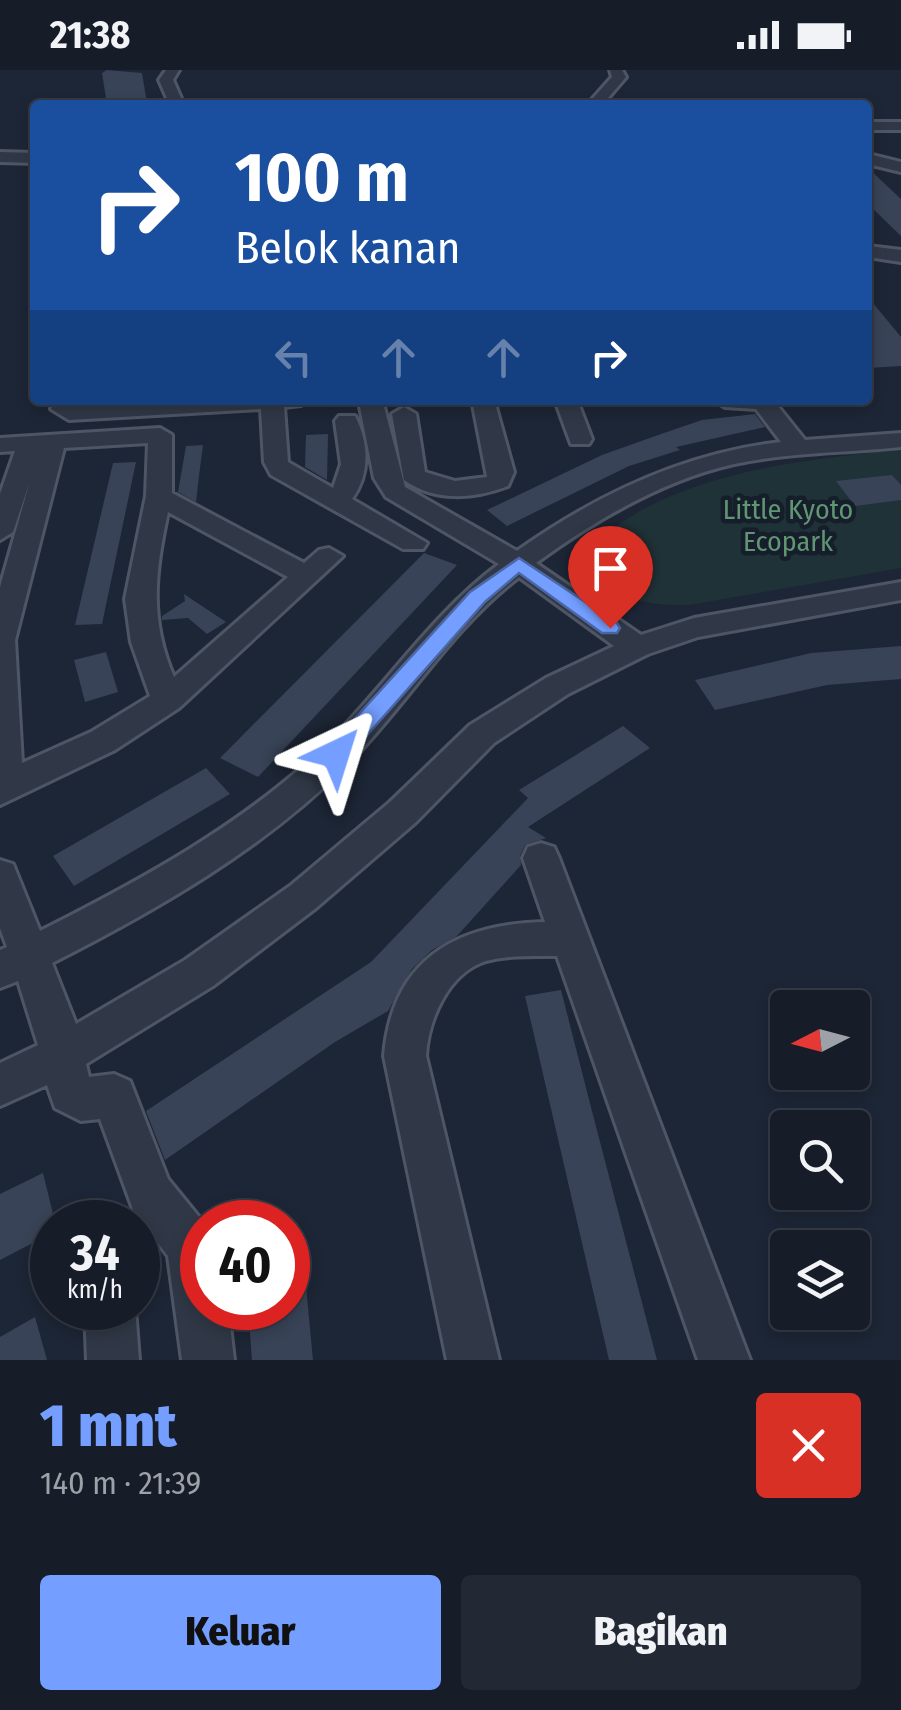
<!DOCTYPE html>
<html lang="id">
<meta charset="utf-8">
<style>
:root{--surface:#161c28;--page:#232934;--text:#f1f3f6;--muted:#9ea1a8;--line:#353a45;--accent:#749eff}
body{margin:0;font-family:"Fira Sans Condensed",sans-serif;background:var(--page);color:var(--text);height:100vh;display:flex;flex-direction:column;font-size:38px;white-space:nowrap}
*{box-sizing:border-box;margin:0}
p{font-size:32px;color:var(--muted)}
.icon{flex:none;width:55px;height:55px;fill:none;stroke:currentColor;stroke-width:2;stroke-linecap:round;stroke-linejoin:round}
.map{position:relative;height:1290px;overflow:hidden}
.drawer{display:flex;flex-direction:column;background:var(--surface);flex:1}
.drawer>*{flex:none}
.banner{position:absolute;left:30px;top:30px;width:842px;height:305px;border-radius:10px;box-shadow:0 5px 15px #0003,0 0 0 2px var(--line);background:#1a4fa0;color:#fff;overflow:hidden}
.needle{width:65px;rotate:264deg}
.buttons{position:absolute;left:770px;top:920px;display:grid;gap:20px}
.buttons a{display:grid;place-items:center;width:100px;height:100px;border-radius:10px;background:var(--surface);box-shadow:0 5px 15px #0003,0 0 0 2px var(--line);font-size:50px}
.speed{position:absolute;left:30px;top:1130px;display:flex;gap:20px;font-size:50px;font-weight:700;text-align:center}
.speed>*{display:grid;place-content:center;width:130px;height:130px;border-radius:50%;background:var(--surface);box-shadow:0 5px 15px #0003,0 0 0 2px var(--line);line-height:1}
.speed small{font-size:25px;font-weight:400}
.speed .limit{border:15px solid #d22;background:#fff;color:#111}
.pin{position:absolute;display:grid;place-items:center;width:85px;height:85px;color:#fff;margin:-102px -42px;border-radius:50% 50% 50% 0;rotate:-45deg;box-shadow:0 0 10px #0007}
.pin .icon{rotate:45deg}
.me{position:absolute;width:110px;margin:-55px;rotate:41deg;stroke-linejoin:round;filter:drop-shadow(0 0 8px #0008)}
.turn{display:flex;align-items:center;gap:35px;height:210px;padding:0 40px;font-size:45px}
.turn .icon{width:130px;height:130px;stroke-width:2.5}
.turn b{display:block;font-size:70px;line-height:85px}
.lanes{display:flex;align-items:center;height:95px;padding:0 40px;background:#0003;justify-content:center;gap:50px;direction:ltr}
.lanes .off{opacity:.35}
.round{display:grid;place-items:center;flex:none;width:105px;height:105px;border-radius:10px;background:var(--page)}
.headline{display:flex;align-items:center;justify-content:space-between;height:170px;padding:0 40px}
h1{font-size:60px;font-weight:800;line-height:75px;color:var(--accent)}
.cta{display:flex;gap:20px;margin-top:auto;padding:20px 40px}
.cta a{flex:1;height:115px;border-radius:10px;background:var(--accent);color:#111;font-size:40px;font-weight:800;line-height:115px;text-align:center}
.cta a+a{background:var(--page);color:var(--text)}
.status{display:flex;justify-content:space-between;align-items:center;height:70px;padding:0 50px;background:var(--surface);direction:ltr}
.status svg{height:28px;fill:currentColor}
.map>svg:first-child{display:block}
.green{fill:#1f3237}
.building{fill:#384357}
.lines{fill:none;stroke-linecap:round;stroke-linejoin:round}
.minor-casing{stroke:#4e5565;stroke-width:6}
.minor{fill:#303847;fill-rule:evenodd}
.route{fill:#749eff;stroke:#4b67a6;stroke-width:2.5}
.labels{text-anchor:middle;stroke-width:9;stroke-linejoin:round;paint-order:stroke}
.park-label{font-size:28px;fill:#609671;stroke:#161d2b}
</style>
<div class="status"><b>21:38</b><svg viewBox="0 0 49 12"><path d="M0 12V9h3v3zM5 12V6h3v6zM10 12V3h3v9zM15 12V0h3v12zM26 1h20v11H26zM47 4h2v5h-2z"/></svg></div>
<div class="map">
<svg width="901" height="1290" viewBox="0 0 901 1290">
<rect width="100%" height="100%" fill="#1d2636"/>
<path class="green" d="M901,379v119l-212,37c-27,2 -118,-7 -92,-56 14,-27 60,-48 87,-58 70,-27 144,-33 217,-42z"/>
<path class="building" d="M107,0l35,3 5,30 -40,2 -5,-32z
M868,98l33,31v37l-33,-32z
M868,227l33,40v29l-33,2z
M755,344l10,13 -89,20 4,3 -51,16 -122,60 -20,-16 115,-55 59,-21 41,-14z
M328,364l-1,46 -22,-13 1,-32z
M203,375l-4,31 -3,26 -18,-10 8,-46z
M136,392l-34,162 -27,1 38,-162z
M892,405l9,10v15l-46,6 -19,-25z
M424,483l33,12 -199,212 -38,-19z
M184,524l42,28 -19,12 -19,-16 -26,2v-4l23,-15z
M901,576v33l-74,6 -112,25 -20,-30 116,-27z
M106,582l12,40 -33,10 -11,-42z
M623,656l27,22 -122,79 18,11 -21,7 -5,11 1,9 -64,71 -25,14 -20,19 -24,42 -53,31 -170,118 -19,-49 225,-149 157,-164 -9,-8z
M206,698l24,26 -156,92 -21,-30z
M561,920l32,125 64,245h-48l-84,-364z
M43,1103l12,49 -3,11 -52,27v-66z
M301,1164l12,126h-61l-4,-52h40v-73z
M35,1247l12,43h-47v-23z"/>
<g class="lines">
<defs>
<path id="minor" d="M166,0h13l-6,10 11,25h-14l-11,-25z
M610,0h12l4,7 -24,28h-15l25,-28z
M868,52h33v8h-33z
M0,82l35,1v10l-35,-1z
M868,84l33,8v10l-33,-8z
M868,176l33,4v12l-33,-5z
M55,330h22l-1,6 97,-6h131l-3,5 -17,2 4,55 45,26 8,-24 -6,-43 4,-5h16c14,27 15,58 -3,83l75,44 -4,6h-20l-132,-74 -7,-13 -3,-53 -192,11 -18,-11z
M372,330l12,7 21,80 112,64c79,-56 167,-98 264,-109l-25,-33 -31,-2 -11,-7h59l32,40 96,-7v14c-56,6 -112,5 -167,17 -71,16 -139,56 -198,99l105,72 53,-17 207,-36v18l-203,37 -50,17 -80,40 -74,49 -78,79 -100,86 -103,78 -127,78 3,13 25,-3 16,7 38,98 35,43 -1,86h26l6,52h-52l-14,-104 -34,-44 -34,-93 -19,2 -26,-13 -8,-23 -47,21v-43l38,-18 -20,-64 -18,7v-38l7,-3 -7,-19v-68l13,4 27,67c101,-51 204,-107 286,-186 60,-59 105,-130 173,-181l-113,-67 -12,-19 -14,-71zM519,507l95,69 -68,32 -76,47 -80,77 -100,84 -105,74 -109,64 -24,-61c106,-54 213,-115 297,-200 59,-60 102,-134 170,-186z
M472,330h22l20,72 -6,14c-34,13 -73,16 -104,-6l-12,-66 12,-7 12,7 9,58 30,9 32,-4z
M555,330h22l15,39 -3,5h-18z
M160,358l12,7v58l132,70 15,-13 10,-2 14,8 -164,152 -64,42 -115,55v-218l30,-106 -17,51 -13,8v-46l15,-43 -15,1v-14zM148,373l-2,53 -21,103 6,43 19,54 -59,36 -69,31 -7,-123 49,-192zM168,442l120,65 -114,100c-25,-57 -19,-106 -6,-165z
M541,773l13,4 5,11 191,502h-52l-141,-404c-23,0 -49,-1 -71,5 -38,12 -58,59 -60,95l73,304h-52l-63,-304c8,-97 72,-132 161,-134l-22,-64 5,-11z
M85,1238h50l4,52h-52z"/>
</defs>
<use href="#minor" class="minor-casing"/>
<use href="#minor" class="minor"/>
</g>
<path class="route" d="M519,488l98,65 3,5 -3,5h-15l-83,-60 -34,29 -140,158h-17l-3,-6 3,-6 142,-156z"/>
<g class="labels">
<g class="park-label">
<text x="788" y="449">Little Kyoto<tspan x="788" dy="32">Ecopark</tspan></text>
</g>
</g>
</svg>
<div class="buttons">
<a><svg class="needle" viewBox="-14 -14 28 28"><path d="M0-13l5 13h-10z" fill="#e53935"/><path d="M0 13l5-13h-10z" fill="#9ea1a8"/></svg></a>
<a><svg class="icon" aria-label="search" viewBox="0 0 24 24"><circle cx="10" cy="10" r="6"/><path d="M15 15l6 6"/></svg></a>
<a><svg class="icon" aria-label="layers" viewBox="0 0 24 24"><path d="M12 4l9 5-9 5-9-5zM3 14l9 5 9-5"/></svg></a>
</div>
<div class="speed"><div>34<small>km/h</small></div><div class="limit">40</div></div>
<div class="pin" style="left:610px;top:558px;background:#d93025"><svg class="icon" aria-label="arrive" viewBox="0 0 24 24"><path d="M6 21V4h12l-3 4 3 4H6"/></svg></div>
<svg class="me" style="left:336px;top:684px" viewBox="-20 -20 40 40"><path d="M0-17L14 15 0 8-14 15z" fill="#749eff" stroke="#fff" stroke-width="4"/></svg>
<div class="banner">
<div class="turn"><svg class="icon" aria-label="right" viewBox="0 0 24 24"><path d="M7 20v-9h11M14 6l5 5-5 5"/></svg><div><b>100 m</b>Belok kanan</div></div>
<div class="lanes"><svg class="icon off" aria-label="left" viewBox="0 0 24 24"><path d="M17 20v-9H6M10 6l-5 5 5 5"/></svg><svg class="icon off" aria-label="ahead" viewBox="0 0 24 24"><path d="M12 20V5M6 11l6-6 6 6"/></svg><svg class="icon off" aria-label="ahead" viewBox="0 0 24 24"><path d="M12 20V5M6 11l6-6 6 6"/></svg><svg class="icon" aria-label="right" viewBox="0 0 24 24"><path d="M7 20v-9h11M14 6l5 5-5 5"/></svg></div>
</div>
</div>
<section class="drawer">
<div class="headline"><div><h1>1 mnt</h1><p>140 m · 21:39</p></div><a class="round" style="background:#d93025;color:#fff"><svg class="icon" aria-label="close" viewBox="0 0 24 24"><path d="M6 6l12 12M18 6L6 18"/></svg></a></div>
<div class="cta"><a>Keluar</a><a>Bagikan</a></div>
</section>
